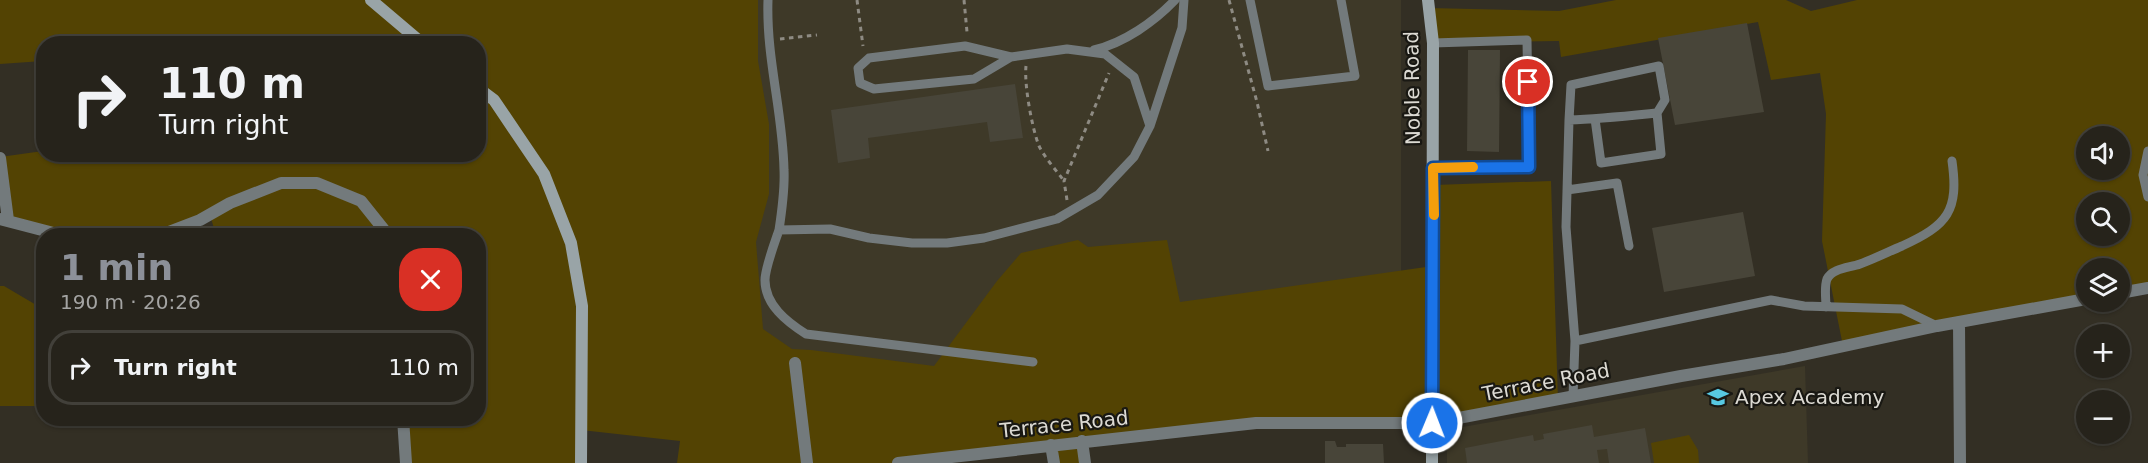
<!DOCTYPE html>
<meta charset="utf-8">
<style>
:root{--surface:#26231b;--page:#322f28;--text:#f1f3f6;--muted:#a4a4a3;--line:#42403a;--accent:#8c9099}
body{margin:0;font-family:"DejaVu Sans",sans-serif;background:var(--page);color:var(--text);height:100vh;display:flex;flex-direction:column;font-size:22px;white-space:nowrap}
*{box-sizing:border-box;margin:0}
p{font-size:20px;color:var(--muted)}
.icon{flex:none;width:33px;height:33px;fill:none;stroke:currentColor;stroke-width:2;stroke-linecap:round;stroke-linejoin:round}
.map{position:relative;flex:1;overflow:hidden}
.side{position:absolute;left:36px;top:228px;width:450px;height:198px;display:flex;flex-direction:column;background:var(--surface);border-radius:24px;box-shadow:0 2px 4px #0004,0 0 0 2px var(--line)}
.side>*{flex:none}
.banner{position:absolute;left:36px;top:36px;width:450px;height:126px;border-radius:24px;box-shadow:0 2px 4px #0004,0 0 0 2px var(--line);background:#26231b;color:var(--text);overflow:hidden}
.buttons{position:absolute;left:2076px;top:126px;display:grid;gap:12px}
.buttons a{display:grid;place-items:center;width:54px;height:54px;border-radius:50%;background:var(--surface);box-shadow:0 2px 4px #0004,0 0 0 2px var(--line);font-size:30px}
.pin{position:absolute;display:grid;place-items:center;width:51px;height:51px;color:#fff;margin:-26px;border:3px solid #fff;border-radius:50%;box-shadow:0 2px 6px #0007}
.me{position:absolute;width:66px;margin:-33px;rotate:1deg;stroke-linejoin:round;filter:drop-shadow(0 0 4px #0008)}
.turn{display:flex;align-items:center;gap:21px;height:126px;padding:0 24px;font-size:27px}
.turn .icon{width:78px;height:78px;stroke-width:2.5}
.turn b{display:block;font-size:42px;line-height:51px}
.round{display:grid;place-items:center;flex:none;width:63px;height:63px;border-radius:24px;background:var(--page)}
.overview{display:flex;align-items:center;justify-content:space-between;height:102px;padding:0 24px}
h1{font-size:36px;font-weight:700;line-height:45px;color:var(--accent)}
ul{padding:0;list-style:none}
li{display:flex;align-items:center;gap:18px;height:75px;margin:0 12px 9px;padding:0 12px;border:3px solid var(--line);border-radius:24px}
li div{flex:1}
li b{display:block;font-size:22px}
li em{font-style:normal}
.map>svg:first-child{display:block}
.built{fill:#3e3928}
.green{fill:#534303;fill-rule:evenodd}
.building{fill:#484539}
.lines{fill:none;stroke-linecap:round;stroke-linejoin:round}
.path{stroke:#8e8b83;stroke-width:3;stroke-dasharray:4.5 4.5;stroke-linecap:butt}
.lane{stroke:#737a7c;stroke-width:9}
.street{stroke:#737a7c;stroke-width:12}
.secondary{stroke:#99a4a7;stroke-width:12}
.route-casing{stroke:#114b97;stroke-width:15}
.route{stroke:#1a73e8;stroke-width:10}
.slow{stroke:#f59e0b;stroke-width:10}
.labels{text-anchor:middle;stroke-width:4.5;stroke-linejoin:round;paint-order:stroke}
.street-label{font-size:20px;fill:#dcdad3;stroke:#191813}
.poi-label{font-size:20px;fill:#dcdad3;stroke:#191813;text-anchor:start}
</style>
<div class="map">
<svg width="2148" height="463" viewBox="0 0 2148 463">
<rect width="100%" height="100%" fill="#332f24"/>
<path class="built" d="M492,0h909v397l-570,52 -147,-100z
M1805,366l3,97h-361v-27l10,-8z"/>
<path class="green" d="M0,0h758v61l11,63v70l-13,48 7,87 29,20 19,1 123,16 63,-85 24,-28 57,-13 10,7 79,-7 13,62 253,-36 1,-81 117,-4 7,219 -126,23h-176l-174,18 3,22h-31l-2,-18 -154,18h-221l3,-22 -99,-11v33h-175l-3,-44 75,-1v-182l-262,-1 -6,-20 -57,20h-88l-57,-15 -8,-63 43,-6 1,3h434v-110h-434l-1,17 -43,3z
M1616,0h170l25,11 46,-11h291v288l-28,5v-25h-34v31l-243,47 -21,-105 4,-127 -6,-41 -49,7 -13,-58 -197,35 -2,-16 -126,2 -4,-35 130,3zM2086,136h34v34h-34zM2086,202h34v34h-34z
M0,286h4l39,23v97h-43z
M1689,435l9,15 1,13h-45l-3,-20z"/>
<path class="building" d="M1747,23l17,89 -89,13 -17,-87z
M1468,50h32l-1,102 -32,-1z
M1015,84l8,54 -33,4 -3,-20 -119,16 2,20 -32,5 -7,-53z
M1743,212l12,64 -91,16 -12,-64z
M1592,425l2,12 51,-9 6,35h-42l-2,-14 -10,1 2,13h-132l-2,-15 68,-13 1,6 10,-2 -1,-5z
M1325,441h10l2,6h9v-3h37l1,19h-59z"/>
<g class="lines">
<path class="path" d="M857,0l6,46
M964,0l3,32
M1229,0l28,102 11,49
M780,39l37,-4
M1026,66c-2,19 6,62 13,80 6,12 17,24 25,35
M1067,200l-3,-19 45,-108"/>
<path class="lane" d="M768,0c-2,58 15,113 16,170 1,20 -2,40 -5,60
M1250,0l18,86 87,-10 -14,-76
M1433,43l94,-3 2,127 -96,1
M1094,50c30,-7 60,-28 81,-50
M1011,57l-37,22 -100,10 -14,-6 -2,-15 11,-10 96,-12 46,11 56,-8 38,5 29,23 16,49 -16,31 -36,38 -41,24 -73,19 -37,5h-35l-43,-5 -39,-9 -51,1c-4,12 -14,38 -14,50 0,25 22,42 41,54l227,28
M1569,120l2,-35 88,-19 6,34 -8,13
M1150,126l32,-98 2,-28
M2148,151l-5,24 5,22
M1567,190l50,-7 12,63
M1826,307c0,-8 -2,-20 1,-28 6,-11 22,-11 33,-15 14,-5 28,-12 42,-18 46,-21 57,-35 50,-85
M1575,341l-9,-114 3,-107c30,-1 58,-4 88,-7l4,41 -60,9 -6,-44
M1573,397l2,-56 196,-41 33,6 98,3 35,17"/>
<path class="street" d="M0,158l8,62
M0,219l65,17
M153,236l13,-3 34,-13 30,-17 51,-20h36l44,18 28,35
M2120,293l28,-5
M1959,322l1,141
M795,363l12,100
M403,418l3,45
M1082,441l3,22
M1051,445l3,18
M898,463l358,-40h176l249,-47 103,-17 153,-33 149,-27"/>
<path class="secondary" d="M371,0l52,44
M1428,0l5,43 -1,420
M478,88l16,12 50,74 27,69 11,63 -1,157"/>
</g>
<g class="lines">
<defs>
<path id="route" d="M1432,423l1,-255 96,-1 -1,-85"/>
</defs>
<use href="#route" class="route-casing"/>
<use href="#route" class="route"/>
<path class="slow" d="M1434,215l-1,-47 40,-1"/>
</g>
<defs>
<symbol id="school-bare" viewBox="-9 -9 18 18"><path d="M0-5L7-2L0 1L-7-2ZM-4 1L0 2.5L4 1V4Q0 6-4 4Z" fill="#57c9e2" stroke="#191813" stroke-width="2.5" paint-order="stroke"/></symbol>
</defs>
<g fill-rule="evenodd">
<use href="#school-bare" x="1703" y="382" width="30" height="30"/>
</g>
<g class="labels">
<g class="street-label">
<text transform="translate(1412 88) rotate(-91)" y="7">Noble Road</text>
<text transform="translate(1546 382) rotate(-11)" y="7">Terrace Road</text>
<text transform="translate(1064 424) rotate(-6)" y="7">Terrace Road</text>
</g>
<g class="poi-label">
<text x="1735" y="404">Apex Academy</text>
</g>
</g>
</svg>
<div class="buttons">
<a><svg class="icon" aria-label="sound" viewBox="0 0 24 24"><path d="M4 9h4l5-4v14l-5-4H4zM17 9q2 3 0 6"/></svg></a>
<a><svg class="icon" aria-label="search" viewBox="0 0 24 24"><circle cx="10" cy="10" r="6"/><path d="M15 15l6 6"/></svg></a>
<a><svg class="icon" aria-label="layers" viewBox="0 0 24 24"><path d="M12 4l9 5-9 5-9-5zM3 14l9 5 9-5"/></svg></a>
<a>+</a>
<a>−</a>
</div>
<div class="pin" style="left:1528px;top:82px;background:#d93025"><svg class="icon" aria-label="arrive" viewBox="0 0 24 24"><path d="M6 21V4h12l-3 4 3 4H6"/></svg></div>
<svg class="me" style="left:1432px;top:423px" viewBox="-20 -20 40 40"><circle r="17" fill="#1a73e8" stroke="#fff" stroke-width="3"/><path d="M0-11L8 9 0 5-8 9z" fill="#fff"/></svg>
<div class="banner">
<div class="turn"><svg class="icon" aria-label="right" viewBox="0 0 24 24"><path d="M7 20v-9h11M14 6l5 5-5 5"/></svg><div><b>110 m</b>Turn right</div></div>
</div>
<section class="side">
<div class="overview"><div><h1>1 min</h1><p>190 m · 20:26</p></div><a class="round" style="background:#d93025;color:#fff"><svg class="icon" aria-label="close" viewBox="0 0 24 24"><path d="M6 6l12 12M18 6L6 18"/></svg></a></div>
<ul>
<li><svg class="icon" aria-label="right" viewBox="0 0 24 24"><path d="M7 20v-9h11M14 6l5 5-5 5"/></svg><div><b>Turn right</b></div><em>110 m</em></li>
</ul>
</section>
</div>
